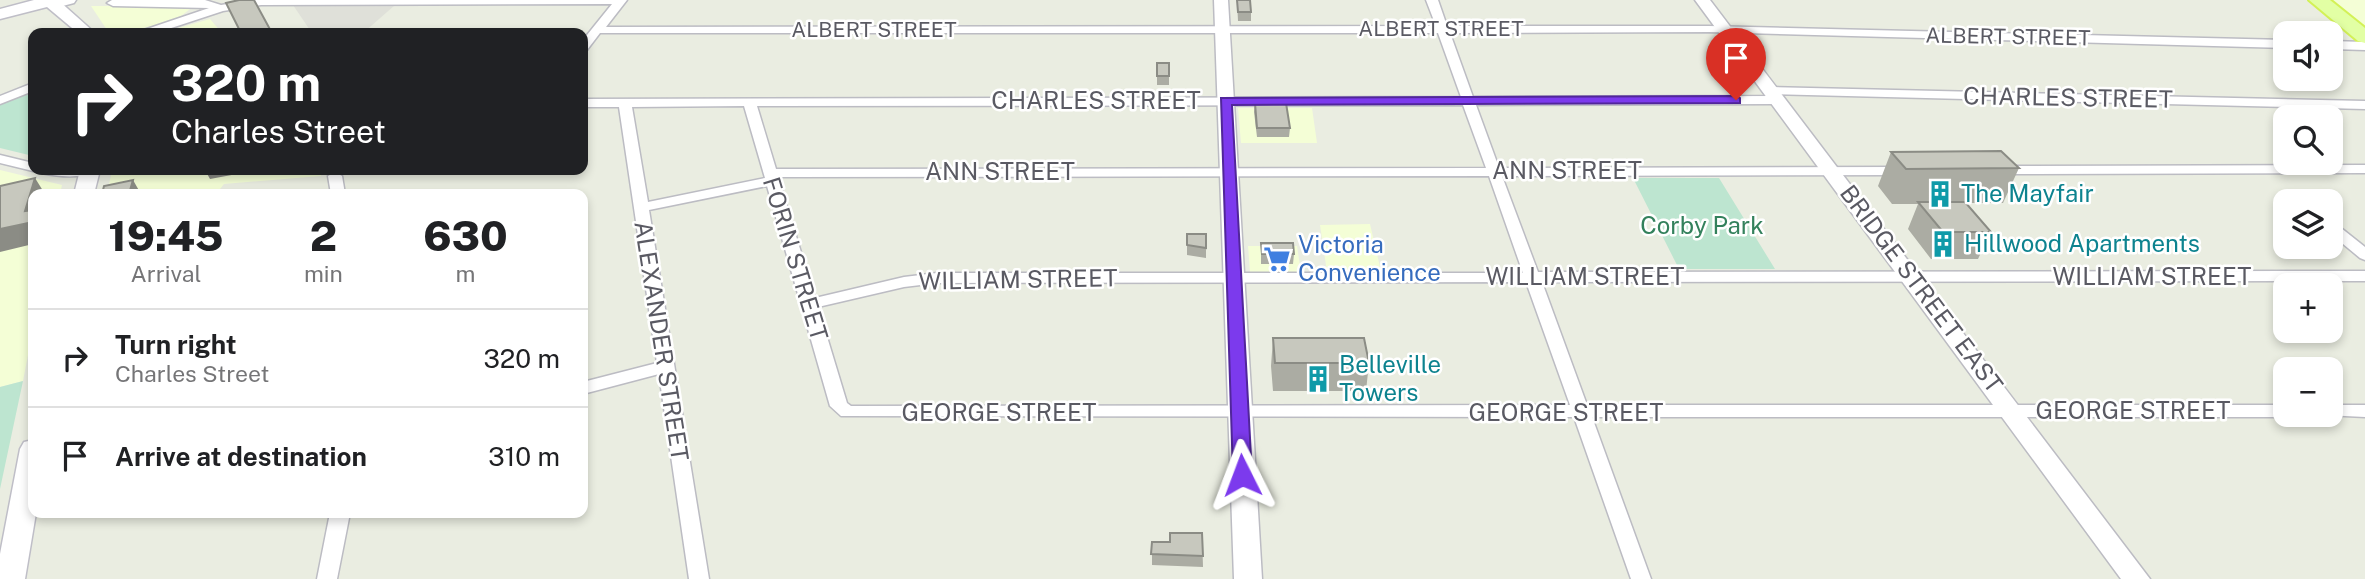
<!DOCTYPE html>
<meta charset="utf-8">
<style>
:root{--surface:#fff;--page:#f6f6f6;--text:#202124;--muted:#757577;--line:#e0e0e0}
body{margin:0;font-family:"Public Sans",sans-serif;background:var(--page);color:var(--text);height:100vh;display:flex;flex-direction:column;font-size:26px;white-space:nowrap}
*{box-sizing:border-box;margin:0}
p{font-size:23px;color:var(--muted)}
.icon{flex:none;width:38px;height:38px;fill:none;stroke:currentColor;stroke-width:2;stroke-linecap:round;stroke-linejoin:round}
.map{position:relative;flex:1;overflow:hidden}
.details{position:absolute;left:28px;top:189px;width:560px;height:329px;display:flex;flex-direction:column;background:var(--surface);border-radius:14px;box-shadow:0 4px 10px #0003}
.details>*{flex:none}
.guide{position:absolute;left:28px;top:28px;width:560px;height:147px;border-radius:14px;box-shadow:0 4px 10px #0003;background:#202124;color:#fff;overflow:hidden}
.fabs{position:absolute;left:2273px;top:21px;display:grid;gap:14px}
.fabs a{display:grid;place-items:center;width:70px;height:70px;border-radius:14px;background:var(--surface);box-shadow:0 4px 10px #0003;font-size:35px}
.pin{position:absolute;display:grid;place-items:center;width:60px;height:60px;color:#fff;margin:-72px -30px;border-radius:50% 50% 50% 0;rotate:-45deg;box-shadow:0 0 7px #0007}
.pin .icon{rotate:45deg}
.me{position:absolute;width:77px;margin:-38px;rotate:357deg;stroke-linejoin:round;filter:drop-shadow(0 0 5px #0008)}
.turn{display:flex;align-items:center;gap:24px;height:147px;padding:0 28px;font-size:32px}
.turn .icon{width:91px;height:91px;stroke-width:2.5}
.turn b{display:block;font-size:49px;line-height:60px}
.eta{display:flex;justify-content:space-evenly;align-items:center;height:119px;text-align:center}
.eta b{font-size:42px;font-weight:800;line-height:49px}
ul{padding:0;list-style:none}
li{display:flex;align-items:center;gap:21px;height:98px;padding:0 28px;border-top:2px solid var(--line)}
li div{flex:1}
li b{display:block;font-size:26px}
li em{font-style:normal}
.map>svg:first-child{display:block}
.commercial{fill:#f4fed6}
.industrial{fill:#dfe0d9}
.green{fill:#bde5d0}
.lines{fill:none;stroke-linecap:round;stroke-linejoin:round}
.minor-casing{stroke:#bcbcc3;stroke-width:3}
.tertiary-casing{stroke:#bcbcc3;stroke-width:3}
.secondary-casing{stroke:#bfbec7;stroke-width:3}
.primary-casing{stroke:#d3f156;stroke-width:4}
.minor{fill:#fff;fill-rule:evenodd}
.tertiary{fill:#fff;fill-rule:evenodd}
.secondary{fill:#fff;fill-rule:evenodd}
.primary{fill:#e2ffa4;fill-rule:evenodd}
.wall{fill:#abaca3}
.shaded-wall{fill:#8b8c85}
.building{fill:#c7c8be;stroke:#8b8c85;stroke-width:2}
.route{fill:#7c3aed;stroke:#51269a;stroke-width:2}
.labels{text-anchor:middle;stroke-width:5;stroke-linejoin:round;paint-order:stroke}
.far-street-label{font-size:21px;fill:#5a5a63;stroke:#fff}
.street-label{font-size:24px;fill:#5a5a63;stroke:#fff}
.culture-label{font-size:24px;fill:#0d838f;stroke:#fff;text-anchor:start}
.park-label{font-size:24px;fill:#33815c;stroke:#fff}
.shop-label{font-size:24px;fill:#366cbe;stroke:#fff;text-anchor:start}
</style>
<div class="map">
<svg width="2365" height="579" viewBox="0 0 2365 579">
<rect width="100%" height="100%" fill="#eaede1"/>
<path class="commercial" d="M2331,0h34v26h-1z
M91,6h103l-13,10 -30,10 -27,7h-15z
M210,19l12,14h-61z
M1238,108h74l5,35h-76z
M0,170l62,15 -2,9h-27v135l-10,52 -23,6z
M112,170h209v6l-97,8 -8,10h-109z
M1370,224l11,47 -54,1 -7,-47z
M1248,246h49l4,26h-51z"/>
<path class="industrial" d="M293,5h102l-32,28h-51z"/>
<path class="green" d="M33,91v65l-33,-8v-44z
M1633,178h86l56,91h-96z
M23,381l-23,108v-102z"/>
<g class="lines">
<defs>
<path id="minor" d="M112,0h93l16,5 31,-5h375l-21,27 830,-1 -10,-26h12l9,26h262l577,14v8l-577,-16 -259,1 23,64 304,-1 6,4 -6,4 -301,1 23,63 404,-1 7,4 -7,4 -401,1 36,96 827,-1v10l-823,1 45,123h699v10h7l-7,2h-694l59,162h-20l-57,-162 -733,-1 -11,-10 -63,-220 -118,24 60,369h-20l-30,-205 -76,20v-12l74,-19 -38,-256h-36v-8l878,-2 -23,-64h-838l-13,17 -4,1v-11l29,-36 -351,1 -38,6 -67,22h-17l2,-2 68,-23 -96,-2 -6,-3zM1463,105l23,63 -710,1 -19,-63zM744,106l21,72 -117,24 -16,-95zM1489,176l34,97h-586l-33,4 -89,21 -37,-121zM1526,282l44,123 -719,1 -4,-3 -29,-96 86,-20 33,-4z
M2331,41l34,1v8l-34,-1z
M33,83v8l-33,13v-8z
M1770,87l595,14v8l-599,-15 -2,-3z
M0,155l33,8v7h5l-5,1 -33,-8z
M2365,165v8l-366,1 -7,-4 7,-4z
M39,170h55c-12,10 -38,6 -53,3z
M335,172l7,4 3,18h-14l-3,-18z
M2331,223l5,1 29,23v13l-5,-2 -29,-24z
M2331,405h34v12l-40,-2h6z
M330,513h20l-13,66h-20z"/>
<path id="tertiary" d="M76,0l-2,3 -19,5 -7,-4 5,-4z
M1214,0h14l34,579h-28z
M1695,0h15l440,579h-29z"/>
<path id="secondary" d="M34,0h24l37,33h-17l-31,-26 -47,12v-10z
M80,170h20l-6,24h-20z
M33,440v73h3l-11,66h-25v-25l20,-105 4,-7z"/>
<path id="primary" d="M2309,0h21l35,28v15l-7,-2z"/>
</defs>
<use href="#minor" class="minor-casing"/>
<use href="#tertiary" class="tertiary-casing"/>
<use href="#secondary" class="secondary-casing"/>
<use href="#primary" class="primary-casing"/>
<use href="#minor" class="minor"/>
<use href="#tertiary" class="tertiary"/>
<use href="#secondary" class="secondary"/>
<use href="#primary" class="primary"/>
</g>
<path class="wall" d="M1237,0l14,12v9h-13z
M1157,63h12v22h-12z
M1255,103l35,25 -1,9h-32l-3,-25z
M1891,152l128,16 -16,35h-37l25,29 -13,27h-47l-23,-30 10,-25h-26l-14,-18z
M1187,234l19,14v10l-19,-3z
M1261,243l33,11 -1,10h-32z
M1273,338l96,25 -3,28h-93l-2,-25z
M1202,533l1,34 -51,-2v-23h18z"/>
<path class="shaded-wall" d="M205,170h53l-48,9z
M35,178l10,16h-12v50l-33,8v-23l25,-18z
M133,180l8,14h-12z"/>
<path class="building" d="M239,0h15l18,33h-31l-15,-30z
M1237,0h13l1,12h-13z
M1157,63h12v13h-12z
M1255,103h31l4,25h-33z
M2001,151l18,17 -113,1 -15,-17z
M35,178l-10,33 8,-1v12l-33,7v-43z
M133,180l-4,14h-27l2,-8z
M1918,202h47l26,30h-48z
M1187,234h19v14l-19,-3z
M1261,243h32l1,11h-32z
M1273,338h91l5,25h-94z
M1170,533h32l1,23 -52,-2 1,-12h18z"/>
<path class="route" d="M1736,96l4,2v5l-508,2 20,370 -3,5h-14l-2,-5 -12,-377z"/>
<defs>
<symbol id="building-bare" viewBox="-9 -9 18 18"><path d="M-4-6H4V6H1V3H-1V6H-4ZM-2.5-4.3h1.7v1.8h-1.7ZM.8-4.3h1.7v1.8H.8ZM-2.5-1h1.7V.8h-1.7ZM.8-1h1.7V.8H.8Z" fill="#0f9aa8" stroke="#fff" stroke-width="2.5" paint-order="stroke"/></symbol>
<symbol id="supermarket-bare" viewBox="-9 -9 18 18"><path d="M-6-5.5h2.5l.6 2H6L4.5 2H-2.5L-4.4-4H-6ZM-1.5 3.2a1.3 1.3 0 1 0 .1 0ZM3 3.2a1.3 1.3 0 1 0 .1 0Z" fill="#3f7fe0" stroke="#fff" stroke-width="2.5" paint-order="stroke"/></symbol>
</defs>
<g fill-rule="evenodd">
<use href="#building-bare" x="1921" y="175" width="38" height="38"/>
<use href="#building-bare" x="1924" y="225" width="38" height="38"/>
<use href="#supermarket-bare" x="1258" y="240" width="38" height="38"/>
<use href="#building-bare" x="1299" y="360" width="38" height="38"/>
</g>
<g class="labels">
<g class="far-street-label">
<text x="1441" y="36">ALBERT STREET</text>
<text x="874" y="37">ALBERT STREET</text>
<text transform="translate(2008 37) rotate(1)" y="7">ALBERT STREET</text>
</g>
<g class="street-label">
<text transform="translate(2068 98) rotate(1)" y="8">CHARLES STREET</text>
<text x="1096" y="109">CHARLES STREET</text>
<text x="1567" y="179">ANN STREET</text>
<text x="1000" y="180">ANN STREET</text>
<text transform="translate(795 259) rotate(73)" y="8">FORIN STREET</text>
<text x="1585" y="285">WILLIAM STREET</text>
<text x="2152" y="285">WILLIAM STREET</text>
<text transform="translate(1018 280) rotate(-1)" y="8">WILLIAM STREET</text>
<text transform="translate(1921 289) rotate(53)" y="8">BRIDGE STREET EAST</text>
<text transform="translate(661 341) rotate(81)" y="8">ALEXANDER STREET</text>
<text x="2133" y="419">GEORGE STREET</text>
<text x="999" y="421">GEORGE STREET</text>
<text x="1566" y="421">GEORGE STREET</text>
</g>
<g class="culture-label">
<text x="1961" y="202">The Mayfair</text>
<text x="1964" y="252">Hillwood Apartments</text>
<text x="1339" y="373">Belleville<tspan x="1339" dy="28">Towers</tspan></text>
</g>
<g class="park-label">
<text x="1702" y="234">Corby Park</text>
</g>
<g class="shop-label">
<text x="1298" y="253">Victoria<tspan x="1298" dy="28">Convenience</tspan></text>
</g>
</g>
</svg>
<div class="fabs">
<a><svg class="icon" aria-label="sound" viewBox="0 0 24 24"><path d="M4 9h4l5-4v14l-5-4H4zM17 9q2 3 0 6"/></svg></a>
<a><svg class="icon" aria-label="search" viewBox="0 0 24 24"><circle cx="10" cy="10" r="6"/><path d="M15 15l6 6"/></svg></a>
<a><svg class="icon" aria-label="layers" viewBox="0 0 24 24"><path d="M12 4l9 5-9 5-9-5zM3 14l9 5 9-5"/></svg></a>
<a>+</a>
<a>−</a>
</div>
<div class="pin" style="left:1736px;top:100px;background:#d93025"><svg class="icon" aria-label="arrive" viewBox="0 0 24 24"><path d="M6 21V4h12l-3 4 3 4H6"/></svg></div>
<svg class="me" style="left:1242px;top:475px" viewBox="-20 -20 40 40"><path d="M0-17L14 15 0 8-14 15z" fill="#7c3aed" stroke="#fff" stroke-width="4"/></svg>
<div class="guide">
<div class="turn"><svg class="icon" aria-label="right" viewBox="0 0 24 24"><path d="M7 20v-9h11M14 6l5 5-5 5"/></svg><div><b>320 m</b>Charles Street</div></div>
</div>
<section class="details">
<div class="eta">
<div><b>19:45</b><p>Arrival</p></div>
<div><b>2</b><p>min</p></div>
<div><b>630</b><p>m</p></div>
</div>
<ul>
<li><svg class="icon" aria-label="right" viewBox="0 0 24 24"><path d="M7 20v-9h11M14 6l5 5-5 5"/></svg><div><b>Turn right</b><p>Charles Street</p></div><em>320 m</em></li>
<li><svg class="icon" aria-label="arrive" viewBox="0 0 24 24"><path d="M6 21V4h12l-3 4 3 4H6"/></svg><div><b>Arrive at destination</b></div><em>310 m</em></li>
</ul>
</section>
</div>
